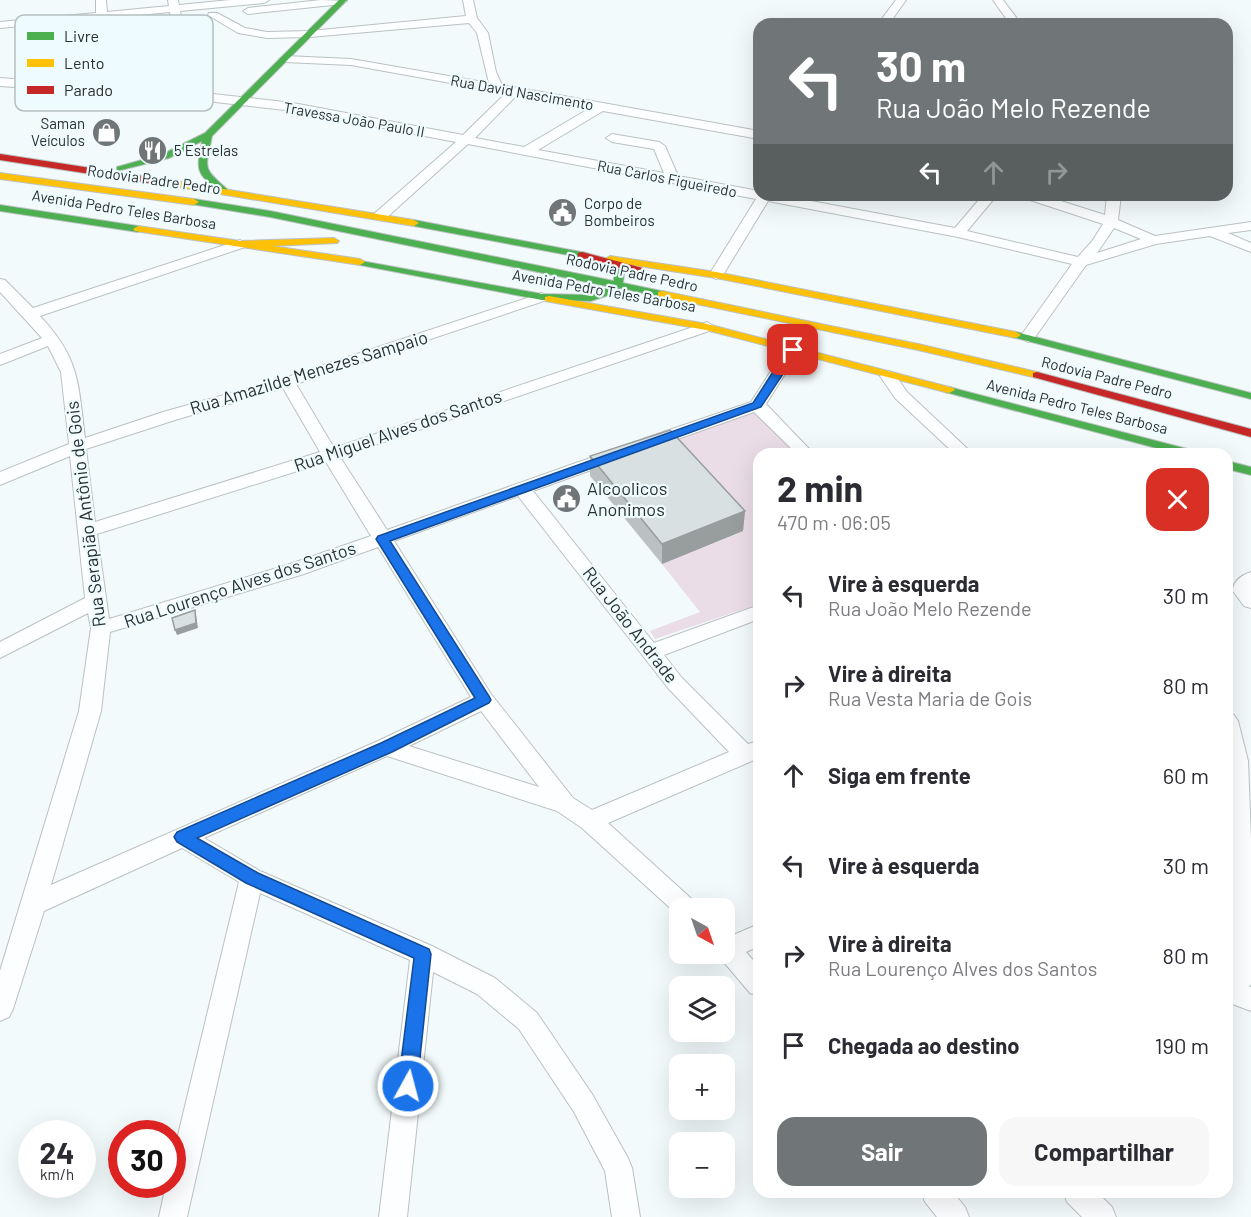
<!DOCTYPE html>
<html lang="pt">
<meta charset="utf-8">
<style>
:root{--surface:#fff;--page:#f7f7f7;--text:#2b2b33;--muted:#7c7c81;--accent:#707677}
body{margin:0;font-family:Barlow,sans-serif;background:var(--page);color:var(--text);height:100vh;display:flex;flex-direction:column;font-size:22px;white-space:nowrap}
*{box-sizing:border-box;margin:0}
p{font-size:20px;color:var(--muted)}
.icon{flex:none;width:33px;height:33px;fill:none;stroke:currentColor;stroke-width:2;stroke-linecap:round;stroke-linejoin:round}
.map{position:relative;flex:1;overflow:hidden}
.details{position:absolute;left:753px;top:448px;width:480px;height:750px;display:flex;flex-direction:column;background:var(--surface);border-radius:18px;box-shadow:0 6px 24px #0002}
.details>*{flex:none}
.hud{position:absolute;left:753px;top:18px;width:480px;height:183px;border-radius:18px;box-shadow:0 6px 24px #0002;background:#707677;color:#fff;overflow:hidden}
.needle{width:39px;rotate:140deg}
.tools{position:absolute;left:669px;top:898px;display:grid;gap:12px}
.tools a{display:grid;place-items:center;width:66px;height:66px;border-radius:12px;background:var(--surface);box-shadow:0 6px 24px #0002;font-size:30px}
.speed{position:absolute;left:18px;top:1120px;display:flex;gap:12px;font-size:30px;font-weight:700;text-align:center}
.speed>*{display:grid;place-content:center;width:78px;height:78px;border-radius:50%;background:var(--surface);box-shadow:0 6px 24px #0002;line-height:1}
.speed small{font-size:15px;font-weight:400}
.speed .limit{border:9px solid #d22;background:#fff;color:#111}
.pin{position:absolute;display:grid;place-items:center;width:51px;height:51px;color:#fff;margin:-26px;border-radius:12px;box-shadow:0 3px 9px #0006}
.me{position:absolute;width:66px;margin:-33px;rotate:7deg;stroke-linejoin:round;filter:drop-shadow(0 0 4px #0008)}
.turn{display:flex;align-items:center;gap:21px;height:126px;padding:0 24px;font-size:27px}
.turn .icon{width:78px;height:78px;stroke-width:2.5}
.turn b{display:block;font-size:42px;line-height:51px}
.lanes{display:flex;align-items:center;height:57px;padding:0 24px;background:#0003;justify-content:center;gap:30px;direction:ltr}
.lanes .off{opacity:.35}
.round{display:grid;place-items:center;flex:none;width:63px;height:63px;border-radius:18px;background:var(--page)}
.headline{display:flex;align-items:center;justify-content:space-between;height:102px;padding:0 24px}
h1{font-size:36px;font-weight:700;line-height:45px}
.action{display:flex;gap:12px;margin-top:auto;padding:12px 24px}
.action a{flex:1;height:69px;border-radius:18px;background:var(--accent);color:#fff;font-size:24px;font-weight:700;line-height:69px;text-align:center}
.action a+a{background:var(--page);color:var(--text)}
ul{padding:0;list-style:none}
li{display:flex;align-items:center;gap:18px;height:90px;padding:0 24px}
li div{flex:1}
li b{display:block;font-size:22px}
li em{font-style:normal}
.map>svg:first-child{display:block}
.green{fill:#eadde8}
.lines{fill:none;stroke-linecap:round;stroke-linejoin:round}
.street-casing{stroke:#bbc1c2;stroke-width:2}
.fast-casing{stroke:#bbc1c2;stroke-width:2}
.slow-casing{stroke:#bbc1c2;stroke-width:2}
.jam-casing{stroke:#bbc1c2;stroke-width:2}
.street{fill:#fdfeff;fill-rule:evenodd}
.fast{fill:#4caf50;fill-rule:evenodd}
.slow{fill:#ffc107;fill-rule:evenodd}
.jam{fill:#c62828;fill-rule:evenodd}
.wall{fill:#bbc1c2}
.shaded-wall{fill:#989d9e}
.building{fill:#d9e0e1;stroke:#989d9e;stroke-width:1.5}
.route{fill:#1a73e8;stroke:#114b97;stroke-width:1.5}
.labels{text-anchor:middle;stroke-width:4.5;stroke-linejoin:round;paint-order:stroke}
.far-street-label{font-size:15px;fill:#2a2f30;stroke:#effcff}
.far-poi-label{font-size:15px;fill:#2a2f30;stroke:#effcff;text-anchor:start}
.street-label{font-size:18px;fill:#2a2f30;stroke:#effcff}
.poi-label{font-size:18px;fill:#2a2f30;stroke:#effcff;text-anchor:start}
.key{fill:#effcff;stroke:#b4bec1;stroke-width:1.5}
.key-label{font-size:16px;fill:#2a2f30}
</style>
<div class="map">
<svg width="1251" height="1217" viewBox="0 0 1251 1217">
<rect width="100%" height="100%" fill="#f2fafc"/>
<path class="green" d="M754,410l45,44h-40v150l-104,35 -5,-8 50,-19 -38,-48 82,-33 -80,-87z"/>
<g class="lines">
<defs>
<path id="street" d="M96,0h10l1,12 62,-6 -1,-6h10l1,5 51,-5h39l-5,3 -84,8 15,81 98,11 170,32 43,-42 -155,-28 -66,-3 -6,-3 6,-3 66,3 138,24 -12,-50 -8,-10 -159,14 -43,1 -29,-5 -30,-18 1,-2h8l28,15 22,4 43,-1 156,-15 -3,-16h10l4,18 11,15 8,39 6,13 257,46v8l-156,-28 -65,39 126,23 -10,-24 -42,-7 -6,-4 6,-4 47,8 6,4 13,30 81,15v4h20l176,33 28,-33h14l-30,36 111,26 15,-17 10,-16 -79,-26 -2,-3h20l63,20 2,-20h14l-3,25 37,16 96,-14v8l-23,3 23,10v9l-41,-16 -54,8 -70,21 -53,75 -5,2 -8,-5 52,-73 -114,-27 -190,-36 -45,74 -7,4 -7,-4 47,-76 -288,-55 -83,75 -5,1 -7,-4 2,-3 81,-71 -163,-31 -103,-12 -190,-13v-8l101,7 -4,-66 -97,9v-6l96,-9zM170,12l13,79 -70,-5 -5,-68zM517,95l73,13 -66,39 -49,-9zM1114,228l27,11 -44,14z
M321,0l26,1 -5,3 -94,10 -5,-3 5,-3z
M896,0h10l-17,24h-11z
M993,0h10l18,24h-11z
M240,240l7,4 -2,3 -205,69c40,43 38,66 45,122l78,-26 118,-33 261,-86 7,4 -2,3 -251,84 38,64 368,-124 5,-2 8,5 -3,3 -372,127 47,73 220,-78h12l3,4 -3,4 -86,31 121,152 105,-38v14l-95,36 18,23 66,66 11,-3v17l-151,65 87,79 4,7h-19l-1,7 -97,-88 -25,-17 -170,-55 -183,82 56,33 172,75 63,32 42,35 55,81 36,64 4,10 8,49h-28l-7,-46 -31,-59 -55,-83 -42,-35 -44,-22 -26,245h-28l31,-257 -150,-67 -73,324h-28l7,-32h6v-25l67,-278 -57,-34 -138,63 -31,98 -4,8 -9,4v-50l79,-260 12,-83 -3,-15 -88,45v-16l85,-44 -15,-142 -70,29v-13l69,-28 -8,-72 -13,-26 -48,19v-11l42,-16 -42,-46v-13l5,1 28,28zM283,388l37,64 -225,70 -9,-73 89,-29zM326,462l45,74 -81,28 -181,55 -12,-85zM518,496l150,192 61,64 -137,58 -19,-12 -82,-104 -97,-153zM378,547l93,150 -93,44 -327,144 50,-174 9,-79 194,-58zM481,711l58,76 -130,-41z
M793,344l8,5 -35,55 48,50h-17l-43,-42 -99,35h-12l-3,-4 3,-4 108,-37 36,-56z
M888,371l6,2 13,19 66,62h-18l-60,-56 -15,-22z
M1251,572v36l-7,-2 -11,-15c0,-10 9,-16 18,-19z
M1227,713l7,2 4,6 10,40 3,78v145l-2,3h2v24l-24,-9v-27l4,-5z
M759,924v22l-13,6 13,15v29l-9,-3 -33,-39h7v-21l7,3z
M921,1192h32l12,15 4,10h-32l-12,-15z
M1063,1192h34l15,15 4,10h-34l-15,-15z"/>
<path id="fast" d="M339,0h8l-135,136c-6,32 -11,31 15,53v4h-6c-25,-21 -25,-20 -19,-52l-33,17 -52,13v-4l46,-13 42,-21z
M194,199l76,12 344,70v-6l-8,-7 -27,-11 -165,-31 -5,-3 5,-3 172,33 28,11 10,10 -1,9 43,9 1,2 -5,3 -42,-9 -2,4 -27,9 -49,-1 -182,-35 -5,-3 1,-2 186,34 48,1 21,-8 -341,-70 -79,-13v-4z
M0,205l138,21 5,3 -5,3 -138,-21z
M1016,332l235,61v6l-239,-62 -1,-2z
M949,387l246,64 2,3h-18l-234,-62v-4z
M1227,461l24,6v8l-24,-6z"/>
<path id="slow" d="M0,173l194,26 5,3 -5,3 -194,-26z
M175,181l239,39 5,3 -5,3 -242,-40 -2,-2z
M138,226l102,15 94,-3 5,3 -2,2 -65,3 88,13 5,3 -5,3 -225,-34 -2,-2z
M610,256l106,16 300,60 5,3 -5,3 -300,-60 -110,-17 -1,-2z
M662,291l256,53 123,29 2,2 -6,3 -119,-28 -260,-54v-4z
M549,296l158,28 246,64 2,2 -6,3 -243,-63 -161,-29v-4z"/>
<path id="jam" d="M0,154l175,27 5,3 -5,3 -175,-27z
M582,252l61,16 1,2 -5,3 -61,-16v-4z
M1037,372l214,57v8l-218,-60v-4z"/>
</defs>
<use href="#street" class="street-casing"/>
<use href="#fast" class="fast-casing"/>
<use href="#slow" class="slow-casing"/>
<use href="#jam" class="jam-casing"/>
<use href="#street" class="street"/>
<use href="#fast" class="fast"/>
<use href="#slow" class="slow"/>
<use href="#jam" class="jam"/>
</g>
<path class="wall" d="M590,456l155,55 -2,20 -81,33 -72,-88z"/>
<path class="shaded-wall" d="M745,511l-2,20 -81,33v-20z
M195,610l1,5 2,13 -21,7 -2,-5z"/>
<path class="building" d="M670,430l75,81 -83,33 -72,-88z
M195,610l1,13 -21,7 -3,-12z"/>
<path class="route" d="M793,346l6,4 -38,57 -371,134 99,155 2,4 -2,3 -97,49 -195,86 61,35 171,76 2,5 -14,132 -3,6 -6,2 -7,-2 -3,-6 16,-128 -168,-75 -69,-41 -3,-5 3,-5 204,-89 94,-45 -99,-159 2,-3 375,-133 36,-56z"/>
<defs>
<symbol id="shop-disc" viewBox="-11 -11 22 22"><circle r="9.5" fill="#707677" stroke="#effcff"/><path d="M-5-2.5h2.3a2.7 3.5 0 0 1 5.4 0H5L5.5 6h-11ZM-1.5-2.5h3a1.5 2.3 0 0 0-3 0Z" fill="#fff"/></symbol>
<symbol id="restaurant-disc" viewBox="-11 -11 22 22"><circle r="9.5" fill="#707677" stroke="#effcff"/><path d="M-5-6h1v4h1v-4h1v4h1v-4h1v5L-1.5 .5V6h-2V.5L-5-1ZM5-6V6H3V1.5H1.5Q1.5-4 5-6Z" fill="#fff"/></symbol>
<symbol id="civic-disc" viewBox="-11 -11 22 22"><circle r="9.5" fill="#707677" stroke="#effcff"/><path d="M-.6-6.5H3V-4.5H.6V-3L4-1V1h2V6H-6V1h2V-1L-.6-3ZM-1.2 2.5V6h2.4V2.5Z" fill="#fff"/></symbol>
</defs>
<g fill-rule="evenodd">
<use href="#shop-disc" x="90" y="116" width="33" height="33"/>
<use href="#restaurant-disc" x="136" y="134" width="33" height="33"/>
<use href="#civic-disc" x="546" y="196" width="33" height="33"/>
<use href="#civic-disc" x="550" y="482" width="33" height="33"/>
</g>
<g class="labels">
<g class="far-street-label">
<text transform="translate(522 93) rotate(10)" y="5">Rua David Nascimento</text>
<text transform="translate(354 120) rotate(10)" y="5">Travessa João Paulo II</text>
<text transform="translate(667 179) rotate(11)" y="5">Rua Carlos Figueiredo</text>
<text transform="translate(154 180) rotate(8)" y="5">Rodovia Padre Pedro</text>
<text transform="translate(124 210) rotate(9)" y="5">Avenida Pedro Teles Barbosa</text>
<text transform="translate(632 273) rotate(12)" y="5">Rodovia Padre Pedro</text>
<text transform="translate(604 291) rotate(10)" y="5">Avenida Pedro Teles Barbosa</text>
<text transform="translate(1107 378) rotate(14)" y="5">Rodovia Padre Pedro</text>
<text transform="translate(1077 407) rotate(14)" y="5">Avenida Pedro Teles Barbosa</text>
</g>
<g class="far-poi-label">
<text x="85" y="129" text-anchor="end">Saman<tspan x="85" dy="17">Veículos</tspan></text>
<text x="174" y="156">5 Estrelas</text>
<text x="584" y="209">Corpo de<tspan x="584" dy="17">Bombeiros</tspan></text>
</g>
<g class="street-label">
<text transform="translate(309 373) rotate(-17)" y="6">Rua Amazilde Menezes Sampaio</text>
<text transform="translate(398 431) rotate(-19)" y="6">Rua Miguel Alves dos Santos</text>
<text transform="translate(86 514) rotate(-97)" y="6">Rua Serapião Antônio de Gois</text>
<text transform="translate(240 585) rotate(-18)" y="6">Rua Lourenço Alves dos Santos</text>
<text transform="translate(630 625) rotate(52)" y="6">Rua João Andrade</text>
</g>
<g class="poi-label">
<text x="587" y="495">Alcoolicos<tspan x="587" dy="21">Anonimos</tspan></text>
</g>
</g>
<rect x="15" y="15" width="198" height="96" rx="9" class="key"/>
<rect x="27" y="32" width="27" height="8" fill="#4caf50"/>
<rect x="27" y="59" width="27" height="8" fill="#ffc107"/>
<rect x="27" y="86" width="27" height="8" fill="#c62828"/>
<g class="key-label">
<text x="64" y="42">Livre</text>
<text x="64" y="69">Lento</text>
<text x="64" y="96">Parado</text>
</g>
</svg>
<div class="tools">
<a><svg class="needle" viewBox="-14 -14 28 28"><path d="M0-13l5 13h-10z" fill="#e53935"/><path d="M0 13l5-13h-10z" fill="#7c7c81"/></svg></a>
<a><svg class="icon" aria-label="layers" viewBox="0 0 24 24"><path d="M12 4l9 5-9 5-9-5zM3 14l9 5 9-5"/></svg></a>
<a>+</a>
<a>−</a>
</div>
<div class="speed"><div>24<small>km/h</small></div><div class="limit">30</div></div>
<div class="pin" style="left:793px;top:350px;background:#d93025"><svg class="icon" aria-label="arrive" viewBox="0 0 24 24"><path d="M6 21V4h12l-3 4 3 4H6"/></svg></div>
<svg class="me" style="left:408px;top:1086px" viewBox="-20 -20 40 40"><circle r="17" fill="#1a73e8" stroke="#fff" stroke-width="3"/><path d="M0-11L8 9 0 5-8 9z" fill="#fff"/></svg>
<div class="hud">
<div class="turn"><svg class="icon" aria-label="left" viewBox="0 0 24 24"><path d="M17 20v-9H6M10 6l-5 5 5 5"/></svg><div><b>30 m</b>Rua João Melo Rezende</div></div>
<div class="lanes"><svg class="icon" aria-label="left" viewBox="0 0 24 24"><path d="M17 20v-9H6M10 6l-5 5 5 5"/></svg><svg class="icon off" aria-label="ahead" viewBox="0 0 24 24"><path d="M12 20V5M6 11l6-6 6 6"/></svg><svg class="icon off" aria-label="right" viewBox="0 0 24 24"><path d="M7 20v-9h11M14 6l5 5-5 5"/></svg></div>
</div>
<section class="details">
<div class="headline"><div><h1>2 min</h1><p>470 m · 06:05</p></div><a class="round" style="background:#d93025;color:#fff"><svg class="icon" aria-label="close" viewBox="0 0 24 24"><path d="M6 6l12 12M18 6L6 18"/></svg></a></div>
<ul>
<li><svg class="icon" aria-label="left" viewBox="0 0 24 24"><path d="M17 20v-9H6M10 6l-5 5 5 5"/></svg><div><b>Vire à esquerda</b><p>Rua João Melo Rezende</p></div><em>30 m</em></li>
<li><svg class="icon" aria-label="right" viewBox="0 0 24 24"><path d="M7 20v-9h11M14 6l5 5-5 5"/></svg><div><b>Vire à direita</b><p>Rua Vesta Maria de Gois</p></div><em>80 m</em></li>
<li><svg class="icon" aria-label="ahead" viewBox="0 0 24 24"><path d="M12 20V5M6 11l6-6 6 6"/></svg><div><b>Siga em frente</b></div><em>60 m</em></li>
<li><svg class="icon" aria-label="left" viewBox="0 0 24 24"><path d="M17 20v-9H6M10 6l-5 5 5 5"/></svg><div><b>Vire à esquerda</b></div><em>30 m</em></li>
<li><svg class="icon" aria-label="right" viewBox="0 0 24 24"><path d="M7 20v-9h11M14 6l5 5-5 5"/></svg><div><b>Vire à direita</b><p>Rua Lourenço Alves dos Santos</p></div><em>80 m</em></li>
<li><svg class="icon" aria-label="arrive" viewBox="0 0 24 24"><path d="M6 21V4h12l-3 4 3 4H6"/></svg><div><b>Chegada ao destino</b></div><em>190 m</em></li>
</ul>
<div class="action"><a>Sair</a><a>Compartilhar</a></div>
</section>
</div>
